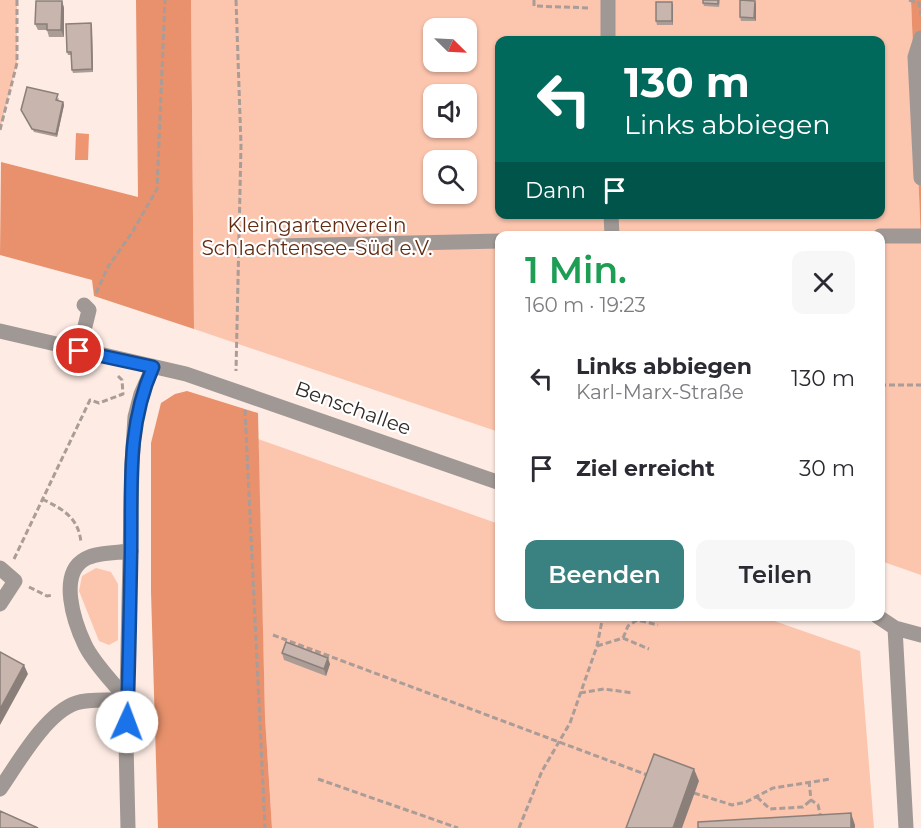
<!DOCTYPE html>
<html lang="de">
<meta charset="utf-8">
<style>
:root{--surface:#fff;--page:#f7f7f7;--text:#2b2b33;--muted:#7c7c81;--accent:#3a8281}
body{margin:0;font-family:Montserrat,sans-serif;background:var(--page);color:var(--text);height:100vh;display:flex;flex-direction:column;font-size:22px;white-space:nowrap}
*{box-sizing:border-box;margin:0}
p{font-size:20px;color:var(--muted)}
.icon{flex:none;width:33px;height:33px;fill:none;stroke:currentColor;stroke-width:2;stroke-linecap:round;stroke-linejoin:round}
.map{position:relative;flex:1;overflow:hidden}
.side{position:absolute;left:495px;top:231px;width:390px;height:390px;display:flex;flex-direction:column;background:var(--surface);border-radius:12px;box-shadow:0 2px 4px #0004}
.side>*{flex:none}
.top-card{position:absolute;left:495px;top:36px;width:390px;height:183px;border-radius:12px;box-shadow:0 2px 4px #0004;background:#00695c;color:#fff;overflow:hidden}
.needle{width:39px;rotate:114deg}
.controls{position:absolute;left:423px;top:18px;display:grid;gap:12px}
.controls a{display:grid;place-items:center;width:54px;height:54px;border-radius:12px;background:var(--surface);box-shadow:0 2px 4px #0004;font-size:30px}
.pin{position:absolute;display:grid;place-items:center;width:51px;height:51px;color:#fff;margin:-26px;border:3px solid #fff;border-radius:50%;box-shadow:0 2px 6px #0007}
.me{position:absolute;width:66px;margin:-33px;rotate:2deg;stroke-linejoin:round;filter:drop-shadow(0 0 4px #0008)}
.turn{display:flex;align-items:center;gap:21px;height:126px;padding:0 30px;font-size:27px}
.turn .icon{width:78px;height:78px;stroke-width:2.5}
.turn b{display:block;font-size:42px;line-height:51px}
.then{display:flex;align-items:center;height:57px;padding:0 30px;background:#0003;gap:12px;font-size:22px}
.round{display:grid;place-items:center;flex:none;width:63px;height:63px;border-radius:12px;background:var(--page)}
.overview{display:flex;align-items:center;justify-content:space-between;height:102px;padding:0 30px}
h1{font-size:36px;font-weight:600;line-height:45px;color:#1e9e55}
.button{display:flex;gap:12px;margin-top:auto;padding:12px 30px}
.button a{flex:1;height:69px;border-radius:12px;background:var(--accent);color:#fff;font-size:24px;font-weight:600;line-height:69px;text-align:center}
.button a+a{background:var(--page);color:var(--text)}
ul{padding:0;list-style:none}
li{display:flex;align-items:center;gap:18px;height:90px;padding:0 30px}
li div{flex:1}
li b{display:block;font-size:22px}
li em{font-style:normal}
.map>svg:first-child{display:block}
.green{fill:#fcc5ae;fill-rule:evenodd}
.forest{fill:#e8916c}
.water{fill:#ee9671}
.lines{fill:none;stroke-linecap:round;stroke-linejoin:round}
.path{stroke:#aa9c97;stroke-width:3;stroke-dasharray:6 3;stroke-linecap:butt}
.minor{stroke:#a09895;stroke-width:15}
.wall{fill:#ab9c96}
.shaded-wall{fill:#8b7f7a}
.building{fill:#c7b5ae;stroke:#8b7f7a;stroke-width:1.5}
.route-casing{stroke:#114b97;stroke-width:15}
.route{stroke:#1a73e8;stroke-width:10}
.labels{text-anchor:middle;stroke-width:4.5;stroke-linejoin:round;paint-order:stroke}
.park-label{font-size:20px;fill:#632b11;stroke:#fff}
.street-label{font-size:20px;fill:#312a27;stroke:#fff}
</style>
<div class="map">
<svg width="921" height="828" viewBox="0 0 921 828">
<rect width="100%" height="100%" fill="#feebe4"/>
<path class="green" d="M0,0h17v63l-17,67z
M191,0h720l10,243v332l-40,-14 -1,-325h-380l-1,196 -305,-103zM434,28h32v34h-32zM500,40h380v174h-380zM434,94h32v34h-32zM434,160h32v34h-32z
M258,439l241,85 1,92 263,1 97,34 14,177h-602l-7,-111z
M96,568l15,4 7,12v56l-9,5 -10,-4 -20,-50 3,-15z"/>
<path class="forest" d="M136,0h55l3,329 -100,-33 -2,-16 -92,-25 1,-93 137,35z
M911,0h10v243z
M187,391l71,22 7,304 7,111h-114l-7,-236v-149l10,-40 14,-9z"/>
<path class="water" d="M76,133l13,1 -1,26h-13z"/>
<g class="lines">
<path class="path" d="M236,0l5,145 -5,226
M534,0v6l57,2
M909,0l10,3 2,12
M0,130l17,-67v-63
M96,293l12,-26 25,-36 24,-42 8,-189
M880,385h41
M245,410l20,418
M42,499c21,10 37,19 39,44
M14,559l76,-159 9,3 24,-9 -1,-14 -4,-4
M29,587l18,9 6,-1
M273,635l377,141
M623,638l5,-12 9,-6 21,5
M597,646l26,-8 26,11
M580,693l24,-4 29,4
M318,779l140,49
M809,781l2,19 7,5 3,13
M694,793l38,12 14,-3 27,-14 58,-9
M757,797l13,12 33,-2 8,-7
M519,828l23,-57 28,-48 27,-77 6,-30"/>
<path class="minor" d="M608,0v40
M921,38l-6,19 6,121
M611,214l1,22
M880,236h41
M278,246l222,-5
M0,331l186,43 314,109
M79,351l10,-41 -5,-5
M0,568l15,13 -15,23
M877,616l18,12 26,7
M895,628l11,200
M127,700c-13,-17 -33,-36 -42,-55 -11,-23 -27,-71 0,-86 12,-7 32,-6 46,-8
M0,789c18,-26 46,-76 76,-86 16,-5 35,-2 51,-3
M128,828l-2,-85 6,-279 3,-47 6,-23 12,-27"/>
</g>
<path class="wall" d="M720,0l-1,7 -15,-1 -1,-3z
M62,1l2,7v29h-15l-2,-7h-9l-3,-6z
M756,4v17h-15l-1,-4z
M673,5v20h-16l-1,-4z
M91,23l1,3 1,46 -20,1 -1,-3 -1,-15h-3l-1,-3z
M59,98l-1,3 5,1 1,3 -7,32 -23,-5 -13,-22z
M282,653l48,11 -4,12 -42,-16z"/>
<path class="shaded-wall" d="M62,1l2,7v29l-3,-7z
M755,1l1,3v17l-2,-3z
M672,2l1,3v20l-1,-4z
M91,23l1,3 1,46 -1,-3z
M63,102l1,3 -7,32 -1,-3z
M328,658l2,6 -4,12 -2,-7z
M24,665l4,9 -28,51v-16z
M694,769l5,12 -17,47h-9z
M851,813l4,12v3h-4z"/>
<path class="building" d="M703,0h15v4l-15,-1z
M740,0l15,1 -1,17 -14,-1z
M36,1h26l-1,29h-14v-6h-12z
M656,2h16v19h-16z
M91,23l1,46 -20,1 -1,-18h-4l-1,-28z
M27,87l31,7 -2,6 7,2 -7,32 -24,-5 -11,-19z
M286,642l42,16 -4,11 -42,-16z
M0,652l24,13 -24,44z
M654,754l40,15 -21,59h-47z
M0,811l38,17h-38z
M851,813v15h-153v-6z"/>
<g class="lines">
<defs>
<path id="route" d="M79,351l74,16c-27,61 -21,120 -22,185 -1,57 -2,113 -4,170"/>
</defs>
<use href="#route" class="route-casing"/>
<use href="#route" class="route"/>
</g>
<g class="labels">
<g class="park-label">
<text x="317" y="232">Kleingartenverein<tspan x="317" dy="23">Schlachtensee-Süd e.V.</tspan></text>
</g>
<g class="street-label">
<text transform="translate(353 408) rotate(20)" y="7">Benschallee</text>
</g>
</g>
</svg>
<div class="controls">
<a><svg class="needle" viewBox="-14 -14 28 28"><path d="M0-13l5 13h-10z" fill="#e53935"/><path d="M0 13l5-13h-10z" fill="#7c7c81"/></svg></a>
<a><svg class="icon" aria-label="sound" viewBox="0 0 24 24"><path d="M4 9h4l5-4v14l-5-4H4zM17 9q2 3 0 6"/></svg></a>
<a><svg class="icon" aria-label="search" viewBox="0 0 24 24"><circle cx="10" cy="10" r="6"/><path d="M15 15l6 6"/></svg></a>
</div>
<div class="pin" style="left:79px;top:351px;background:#d93025"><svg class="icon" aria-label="arrive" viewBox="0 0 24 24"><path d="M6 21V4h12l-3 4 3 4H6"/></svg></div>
<svg class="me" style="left:127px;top:722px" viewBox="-20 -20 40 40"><circle r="19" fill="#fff"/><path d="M0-13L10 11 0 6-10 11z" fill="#1a73e8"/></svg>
<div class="top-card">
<div class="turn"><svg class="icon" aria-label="left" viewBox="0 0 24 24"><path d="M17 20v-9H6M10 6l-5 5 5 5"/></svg><div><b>130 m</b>Links abbiegen</div></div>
<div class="then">Dann<svg class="icon" aria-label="arrive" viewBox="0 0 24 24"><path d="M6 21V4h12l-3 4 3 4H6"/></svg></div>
</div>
<section class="side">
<div class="overview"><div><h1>1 Min.</h1><p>160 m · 19:23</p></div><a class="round"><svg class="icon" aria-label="close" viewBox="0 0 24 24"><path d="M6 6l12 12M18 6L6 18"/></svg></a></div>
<ul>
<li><svg class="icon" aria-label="left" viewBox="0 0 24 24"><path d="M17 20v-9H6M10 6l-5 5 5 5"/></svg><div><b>Links abbiegen</b><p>Karl-Marx-Straße</p></div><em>130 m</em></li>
<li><svg class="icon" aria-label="arrive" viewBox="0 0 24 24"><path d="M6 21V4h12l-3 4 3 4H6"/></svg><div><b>Ziel erreicht</b></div><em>30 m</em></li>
</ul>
<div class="button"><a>Beenden</a><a>Teilen</a></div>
</section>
</div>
